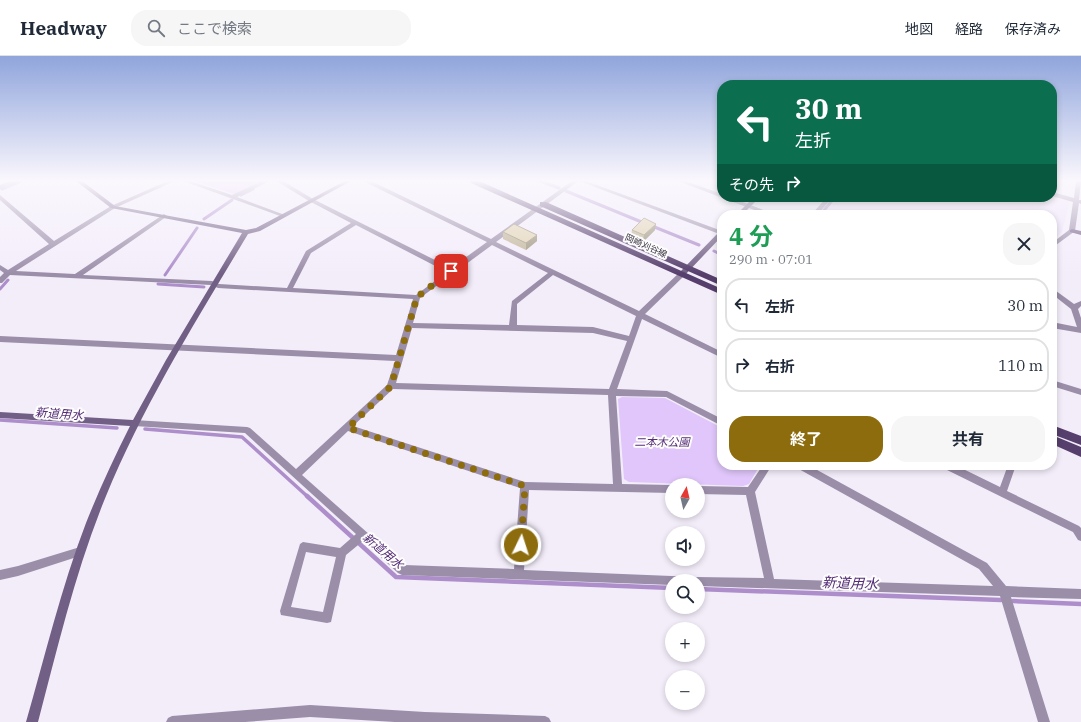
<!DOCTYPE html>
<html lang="ja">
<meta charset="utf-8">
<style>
:root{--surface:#fff;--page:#f6f6f7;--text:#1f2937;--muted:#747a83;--line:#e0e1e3;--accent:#8c6c0d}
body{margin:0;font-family:"IBM Plex Serif","Noto Sans JP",serif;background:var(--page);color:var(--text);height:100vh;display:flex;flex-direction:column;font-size:15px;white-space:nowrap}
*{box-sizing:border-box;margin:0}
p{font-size:13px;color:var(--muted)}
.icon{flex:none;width:22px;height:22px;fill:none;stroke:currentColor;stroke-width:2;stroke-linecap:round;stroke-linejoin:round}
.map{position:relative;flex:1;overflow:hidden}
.side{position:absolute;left:717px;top:154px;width:340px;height:260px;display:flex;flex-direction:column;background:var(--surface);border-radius:16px;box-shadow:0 2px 6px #0003}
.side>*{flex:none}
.top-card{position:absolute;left:717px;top:24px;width:340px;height:122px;border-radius:16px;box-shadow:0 2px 6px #0003;background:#0b6e4f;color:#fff;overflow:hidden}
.needle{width:26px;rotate:8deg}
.buttons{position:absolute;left:665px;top:422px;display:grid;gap:8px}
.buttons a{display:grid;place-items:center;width:40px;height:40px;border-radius:50%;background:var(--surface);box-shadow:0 2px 6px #0003;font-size:20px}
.pin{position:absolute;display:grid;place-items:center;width:34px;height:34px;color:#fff;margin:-17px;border-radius:8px;box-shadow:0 2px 6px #0006}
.me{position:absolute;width:44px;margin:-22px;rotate:4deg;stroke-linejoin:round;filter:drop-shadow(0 0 3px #0008)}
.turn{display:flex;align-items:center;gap:14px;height:84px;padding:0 12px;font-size:18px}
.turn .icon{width:52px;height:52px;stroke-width:2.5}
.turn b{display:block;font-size:28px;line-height:34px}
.then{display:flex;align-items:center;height:38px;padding:0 12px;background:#0003;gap:8px;font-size:15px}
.round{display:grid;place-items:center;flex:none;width:42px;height:42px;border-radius:16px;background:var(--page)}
.head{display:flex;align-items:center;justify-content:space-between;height:68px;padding:0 12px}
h1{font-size:24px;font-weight:700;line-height:30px;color:#1e9e55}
.button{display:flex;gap:8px;margin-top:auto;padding:8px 12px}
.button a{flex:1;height:46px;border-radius:16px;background:var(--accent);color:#fff;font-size:16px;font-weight:700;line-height:46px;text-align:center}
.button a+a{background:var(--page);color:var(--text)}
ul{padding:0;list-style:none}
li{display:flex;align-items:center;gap:12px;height:54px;margin:0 8px 6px;padding:0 4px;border:2px solid var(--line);border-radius:16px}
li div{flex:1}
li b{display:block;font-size:15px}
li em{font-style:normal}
header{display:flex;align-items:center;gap:24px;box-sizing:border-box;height:56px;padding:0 20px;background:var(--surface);border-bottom:1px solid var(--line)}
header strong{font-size:19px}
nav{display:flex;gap:22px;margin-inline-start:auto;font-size:14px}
.search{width:280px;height:36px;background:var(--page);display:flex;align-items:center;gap:10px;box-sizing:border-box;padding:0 14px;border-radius:16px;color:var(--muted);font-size:15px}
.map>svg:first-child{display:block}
.built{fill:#ede2fa}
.green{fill:#e0c6fa}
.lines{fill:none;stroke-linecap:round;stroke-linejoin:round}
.stream-far2{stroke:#ad8eca;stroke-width:3}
.stream-far1{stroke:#ad8eca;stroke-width:3.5}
.stream{stroke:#ad8eca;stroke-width:4.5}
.street{fill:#9b8ea9;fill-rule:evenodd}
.secondary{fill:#725f85;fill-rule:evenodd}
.primary{fill:#563f6c;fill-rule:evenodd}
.wall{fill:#c2b598}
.shaded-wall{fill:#9e947c}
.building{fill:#e1d3b1;stroke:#9e947c}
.route{stroke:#8c6c0d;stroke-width:7;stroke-dasharray:0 12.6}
.labels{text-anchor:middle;stroke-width:4;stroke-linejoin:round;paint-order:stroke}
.far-street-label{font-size:9px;fill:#3a3440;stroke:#fdfdfd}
.park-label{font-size:11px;font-style:italic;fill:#552d75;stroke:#fdfdfd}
.water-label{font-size:12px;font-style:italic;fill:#552d76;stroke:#fdfdfd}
.near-water-label{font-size:14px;font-style:italic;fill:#552d76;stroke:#fdfdfd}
</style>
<header>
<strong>Headway</strong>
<div class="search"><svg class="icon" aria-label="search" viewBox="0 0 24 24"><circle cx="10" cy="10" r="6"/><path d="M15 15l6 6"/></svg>ここで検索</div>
<nav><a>地図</a><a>経路</a><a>保存済み</a></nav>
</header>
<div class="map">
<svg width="1081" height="666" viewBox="0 0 1081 666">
<rect width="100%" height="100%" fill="#f3edfa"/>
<path class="built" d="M1052,140l18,5 -8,31 -10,8v-25h-229l15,-18z"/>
<path class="green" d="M194,125h68l-28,13z
M622,341l43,1 57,30v37h38l-11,19 -6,2 -114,-4 -5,-3 -6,-80z"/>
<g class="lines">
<path class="stream-far2" d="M540,125l19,7
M2,133l19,-8
M566,135l78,32
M241,139l12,-6
M822,159l-1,-1 14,-17
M204,163l28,-19
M652,170l47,19
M714,195l8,4
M165,219l32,-47
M158,228l46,3
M0,233l8,-9"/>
<path class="stream-far1" d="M0,364l117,8
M145,373l97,8 66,60"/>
<path class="stream" d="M307,440l89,81 276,11
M698,533l303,11
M1013,545l68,3"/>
<path class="street" d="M10,125h7l-17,8v-4z
M168,125h7l-60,27 -99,63 59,3 89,-60 3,2 -1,1 -83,58 129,6 7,3 68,4 19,-37 45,-28 -42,-22 -31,-19 -1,-1h6l30,18 138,69 36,-26 -122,-60 -1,-1h7l120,58 81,-58h6l-1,1 -81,60 143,69 41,-39h4v4l-39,38 77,38v6l-80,-39 -25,70 50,2 55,28v7l-56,-29 -50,-1 6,88 50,1v8l-143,-3 -5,80 172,7 68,1 -18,-83 -48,-1v-8l50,1 15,-22h9l-17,27 19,87 219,7 -14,-17 -182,-101 -1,-3h12l179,98 19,23 75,3v10l-70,-2 39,125h-12l-38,-126 -302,-10v-5h-26v4l-270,-10 -4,-2 -35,-32 -17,14 -15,67 -4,1 -46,-8 -1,-4 20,-67 3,-2 37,6 16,-14 -111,-101 -111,-7 -3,-1 -1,-2 1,-2 3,-1 113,7 3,1 46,41 91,-84 8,-24 -395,-19v-6l396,19 17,-56 -195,-11 -7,-3 -201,-10 -8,8h-2v-6l4,-4 -4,-3v-5l8,5 41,-26 -49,-44v-5l54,46 57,-35zM356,169l91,47 -31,23 -123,-7 18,-35zM492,189l56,28 -36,28 -3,24 -96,-2 7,-25zM553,219l83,41 -7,20 -36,-9 -76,-2v-21zM412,272l181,5 34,8 -18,48 -213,-6zM393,333l215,6 5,89 -88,-2 -172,-56zM348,375l172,57 -6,81 -110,-4 -102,-90zM306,496l30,5 -13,55 -32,-5z
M183,125h7l42,14 30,-14h7l-1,1 -31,15 48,18 -3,2 -2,-1z
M579,125h7l136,50v4z
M678,125h7l37,13v3h8l46,18h-9z
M1076,125h5l-2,19h2v4l-2,-1 -4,28 -23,17v-5l17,-13 4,-28 -21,-6v-4l22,6z
M827,141h6l-16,18h-6z
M1052,232l22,16 7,-3v5l-3,3 3,9v15l-29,-5v-6l25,5 -6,-18 -19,-15z
M1052,324l29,9v6l-29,-9z
M942,409h13l45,22 8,-22h8l-9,26 72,35 2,2v13l-3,-1 -5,-8 -130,-64z
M80,491l3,2 2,3 -2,3 -65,21 -18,4v-10l18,-4z
M310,649l115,7 120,4 4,2 2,4h-156l-85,-5 -65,5h-79l2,-4 4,-2z"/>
<path class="secondary" d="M76,125h6l33,25 131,24 10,-2 89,-47h6l-91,50 -12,3c-51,85 -104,170 -142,262 -30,73 -48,150 -68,226h-12c19,-66 35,-134 60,-199 13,-33 28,-65 44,-97l-130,-8v-6l133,8 33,-60 76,-127 -131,-25z
M754,141h6l-18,18h-6z
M1072,173l9,2v4l-11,-3v-2z
M722,174v6l-38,40h-4v-4l40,-41z"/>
<path class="primary" d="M471,125h8l243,108v6l-251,-112z
M540,146h6l176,78v6l-182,-80z
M1052,369l29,11v9l-29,-11z
M1052,379l29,12v10l-29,-13z"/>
</g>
<path class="wall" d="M632,174h23l-12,12 -12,-6z
M503,176l34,9 -11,9 -23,-11z"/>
<path class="shaded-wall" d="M656,168l-1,6 -12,12 1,-7z
M537,179v6l-11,9v-7z"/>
<path class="building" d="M644,162l12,6 -12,11 -12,-5z
M514,168l23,11 -11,8 -23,-11z"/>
<linearGradient id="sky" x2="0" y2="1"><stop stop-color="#90a5dc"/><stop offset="0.57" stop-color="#faf7fd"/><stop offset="1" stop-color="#faf7fd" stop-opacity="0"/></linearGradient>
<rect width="1081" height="218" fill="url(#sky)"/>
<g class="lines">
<path class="route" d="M451,215l-34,26 -26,89 -43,42 177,58 -4,59"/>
</g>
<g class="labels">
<g class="far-street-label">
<text transform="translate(646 190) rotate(24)" y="3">岡崎刈谷線</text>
</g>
<g class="park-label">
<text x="662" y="390">二本木公園</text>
</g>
<g class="water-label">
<text transform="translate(59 358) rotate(4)" y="4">新道用水</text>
<text transform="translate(383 495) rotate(40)" y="4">新道用水</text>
</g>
<g class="near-water-label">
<text transform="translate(850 527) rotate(2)" y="5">新道用水</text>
</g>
</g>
</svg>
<div class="buttons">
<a><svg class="needle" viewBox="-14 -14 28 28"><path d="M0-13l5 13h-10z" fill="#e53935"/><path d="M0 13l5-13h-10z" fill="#747a83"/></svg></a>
<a><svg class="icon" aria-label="sound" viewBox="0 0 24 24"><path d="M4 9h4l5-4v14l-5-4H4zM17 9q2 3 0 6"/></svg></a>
<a><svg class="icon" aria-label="search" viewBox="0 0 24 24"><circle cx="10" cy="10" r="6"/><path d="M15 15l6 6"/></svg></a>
<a>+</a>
<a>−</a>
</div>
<div class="pin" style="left:451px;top:215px;background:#d93025"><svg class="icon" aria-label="arrive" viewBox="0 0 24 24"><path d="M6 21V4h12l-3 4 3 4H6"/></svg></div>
<svg class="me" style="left:521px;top:489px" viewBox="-20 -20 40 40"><circle r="17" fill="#8c6c0d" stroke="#fff" stroke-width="3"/><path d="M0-11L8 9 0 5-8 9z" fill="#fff"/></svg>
<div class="top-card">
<div class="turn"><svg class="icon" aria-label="left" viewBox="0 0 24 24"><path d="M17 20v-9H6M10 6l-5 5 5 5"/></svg><div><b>30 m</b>左折</div></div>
<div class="then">その先<svg class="icon" aria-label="right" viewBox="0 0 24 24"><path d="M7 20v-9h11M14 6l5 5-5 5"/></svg></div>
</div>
<section class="side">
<div class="head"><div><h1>4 分</h1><p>290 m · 07:01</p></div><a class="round"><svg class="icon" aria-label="close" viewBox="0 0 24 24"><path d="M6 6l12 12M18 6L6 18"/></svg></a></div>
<ul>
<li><svg class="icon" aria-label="left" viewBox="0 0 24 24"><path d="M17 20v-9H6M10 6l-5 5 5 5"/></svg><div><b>左折</b></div><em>30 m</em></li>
<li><svg class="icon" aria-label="right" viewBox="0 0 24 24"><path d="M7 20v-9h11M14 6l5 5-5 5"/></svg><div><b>右折</b></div><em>110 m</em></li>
</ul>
<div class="button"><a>終了</a><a>共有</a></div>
</section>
</div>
